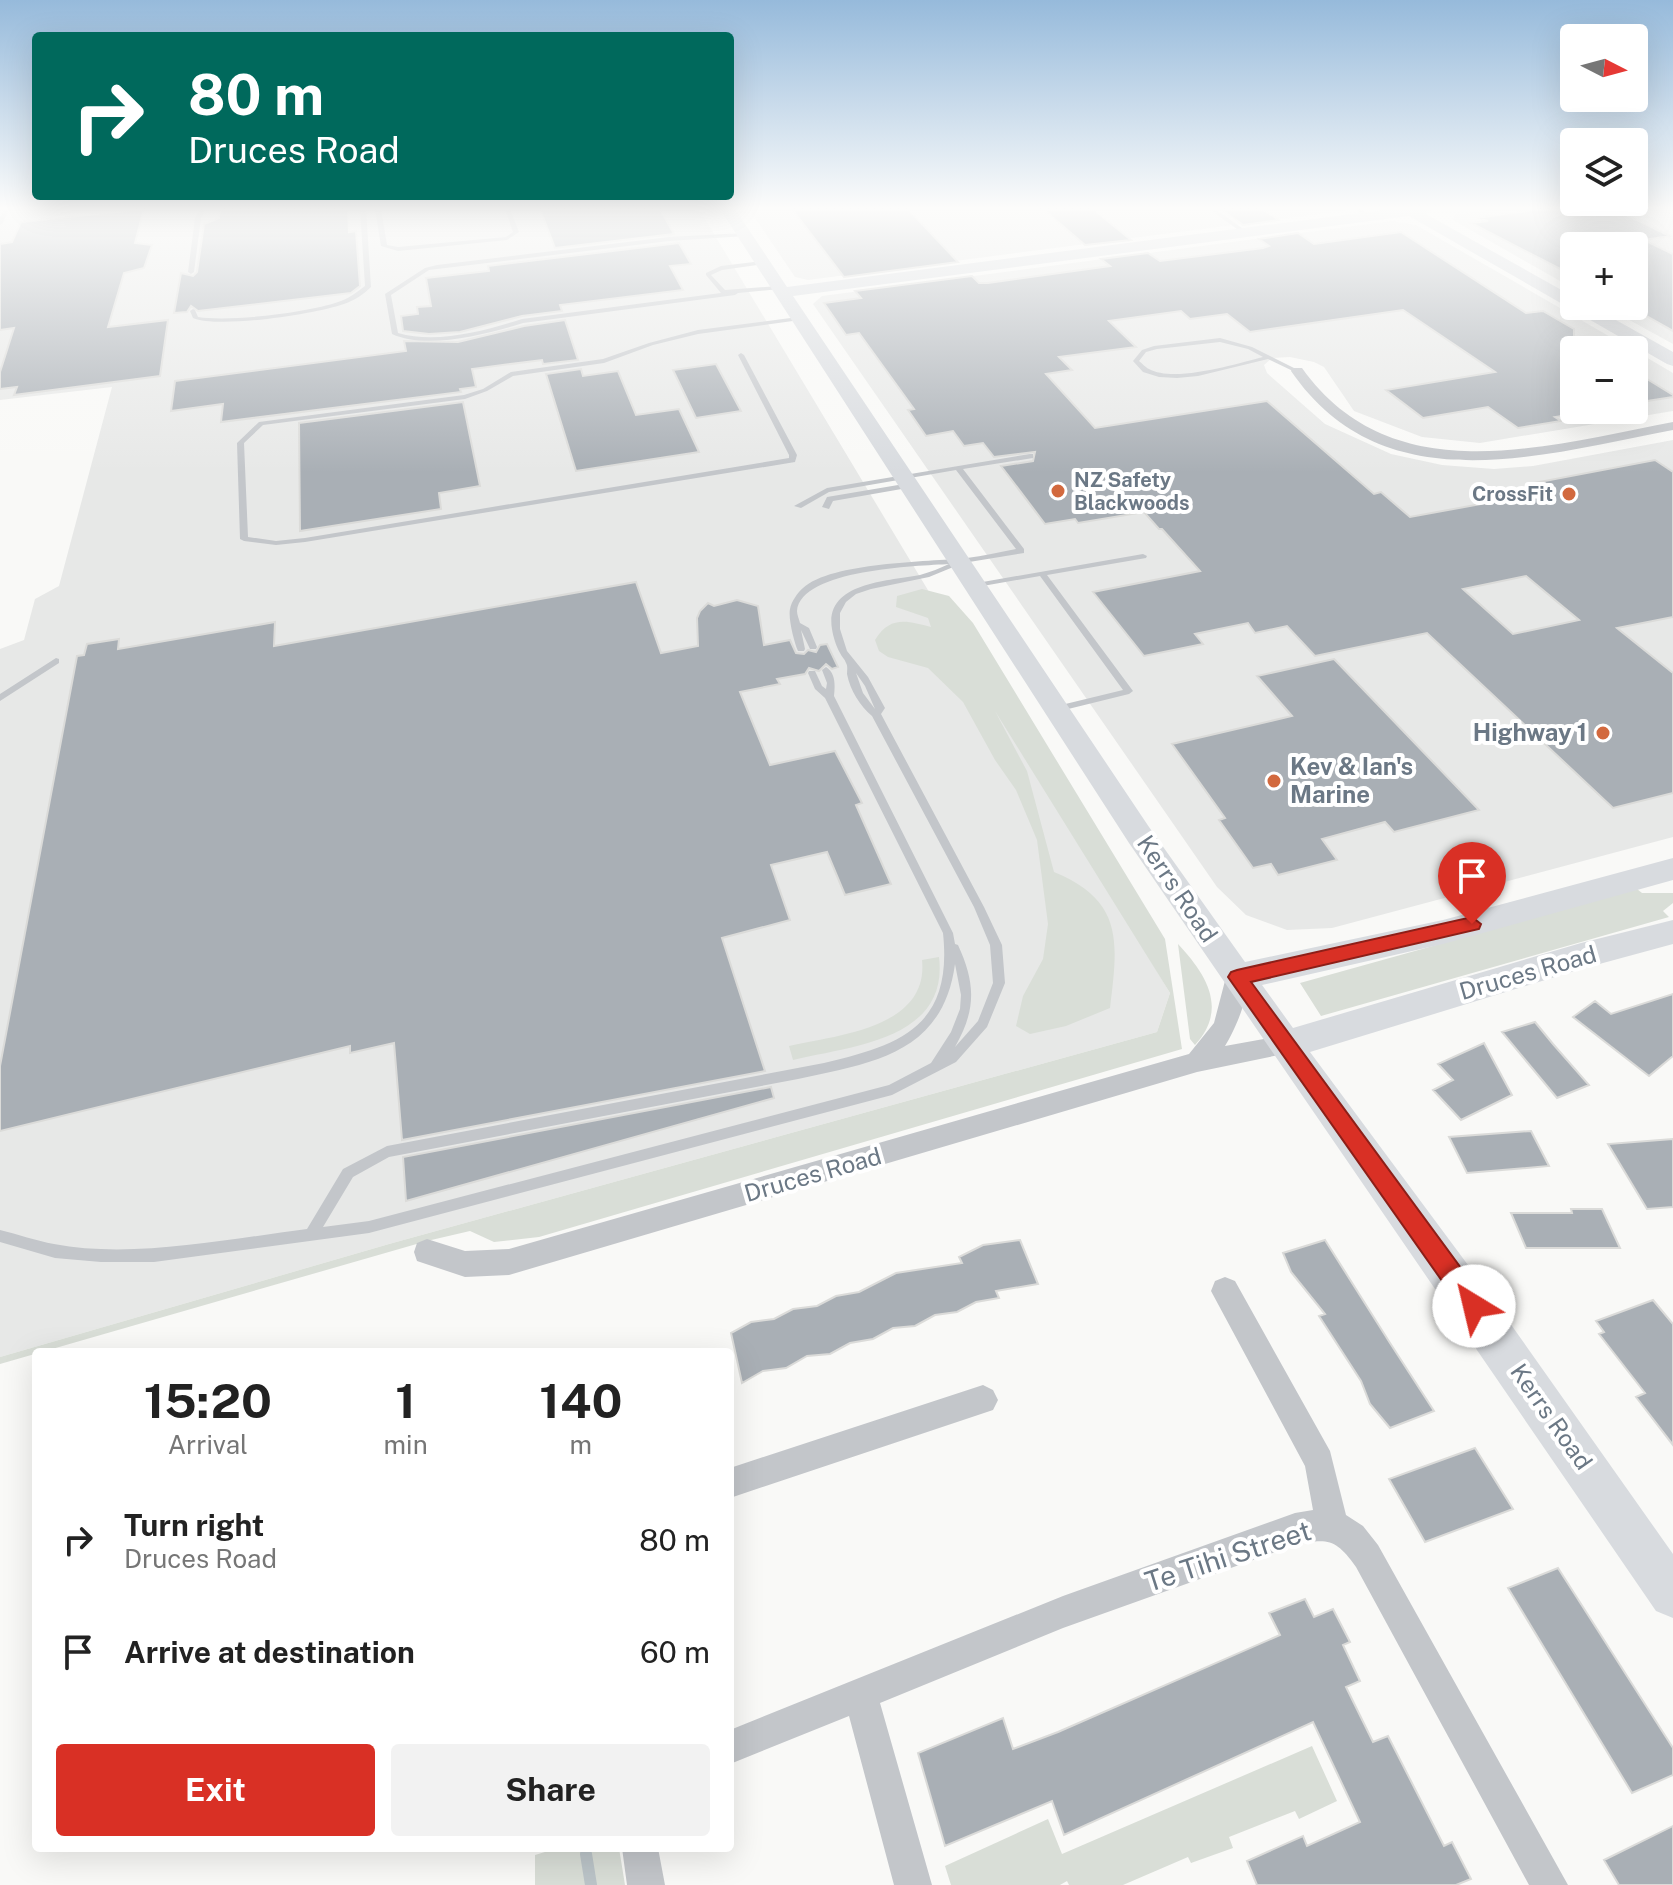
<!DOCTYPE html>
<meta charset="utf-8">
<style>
:root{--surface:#fff;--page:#f2f2f2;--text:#222;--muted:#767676;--accent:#d93025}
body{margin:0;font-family:"Public Sans",sans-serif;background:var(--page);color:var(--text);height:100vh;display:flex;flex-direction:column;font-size:30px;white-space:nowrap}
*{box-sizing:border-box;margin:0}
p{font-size:26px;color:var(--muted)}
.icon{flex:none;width:44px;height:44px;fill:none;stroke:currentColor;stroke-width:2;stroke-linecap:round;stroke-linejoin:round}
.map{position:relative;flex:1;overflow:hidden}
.drawer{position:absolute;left:32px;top:1348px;width:702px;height:504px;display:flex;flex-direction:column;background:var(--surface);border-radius:8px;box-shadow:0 8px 32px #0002}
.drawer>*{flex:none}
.top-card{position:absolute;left:32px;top:32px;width:702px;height:168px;border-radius:8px;box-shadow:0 8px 32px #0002;background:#00695c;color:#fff;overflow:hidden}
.needle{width:52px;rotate:96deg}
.buttons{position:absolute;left:1560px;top:24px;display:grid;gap:16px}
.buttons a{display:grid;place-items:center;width:88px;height:88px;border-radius:8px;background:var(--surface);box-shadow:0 8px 32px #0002;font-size:40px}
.pin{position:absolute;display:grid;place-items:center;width:68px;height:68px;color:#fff;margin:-82px -34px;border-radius:50% 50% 50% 0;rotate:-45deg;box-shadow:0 0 8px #0007}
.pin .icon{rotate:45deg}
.me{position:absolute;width:88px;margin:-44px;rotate:324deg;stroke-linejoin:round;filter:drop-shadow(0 0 6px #0008)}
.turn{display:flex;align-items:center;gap:28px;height:168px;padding:0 24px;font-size:36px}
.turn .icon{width:104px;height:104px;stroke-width:2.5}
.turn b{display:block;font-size:56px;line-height:68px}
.eta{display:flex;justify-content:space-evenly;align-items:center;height:136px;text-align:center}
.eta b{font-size:48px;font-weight:700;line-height:56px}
.cta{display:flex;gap:16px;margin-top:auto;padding:16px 24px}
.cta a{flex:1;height:92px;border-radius:8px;background:var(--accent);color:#fff;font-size:32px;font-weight:700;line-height:92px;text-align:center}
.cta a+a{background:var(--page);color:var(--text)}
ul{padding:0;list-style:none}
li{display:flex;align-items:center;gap:24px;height:112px;padding:0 24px}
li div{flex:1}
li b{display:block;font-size:30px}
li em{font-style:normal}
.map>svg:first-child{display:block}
.built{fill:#e7e8e7}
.green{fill:#d9ded7}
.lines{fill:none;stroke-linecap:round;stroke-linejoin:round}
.stream{stroke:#bbc4c8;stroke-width:12}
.building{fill:#a9afb5;stroke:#dbdbd9;stroke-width:2;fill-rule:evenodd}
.lane{fill:#c3c6ca;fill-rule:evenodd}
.street{fill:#c3c6ca;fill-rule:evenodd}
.secondary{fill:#d8dbdf;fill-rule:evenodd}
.route{fill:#d93025;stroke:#8d1f18;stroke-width:2}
.poi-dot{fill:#d2693e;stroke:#fff;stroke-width:3}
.labels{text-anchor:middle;stroke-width:8;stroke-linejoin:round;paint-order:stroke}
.far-poi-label{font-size:20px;font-weight:bold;fill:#6b7885;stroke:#fff;text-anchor:start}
.poi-label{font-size:24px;font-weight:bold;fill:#6b7885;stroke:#fff;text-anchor:end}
.street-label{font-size:24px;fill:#6b7885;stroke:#fff}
.near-street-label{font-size:28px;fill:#6b7885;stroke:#fff}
</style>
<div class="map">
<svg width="1673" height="1885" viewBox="0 0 1673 1885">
<rect width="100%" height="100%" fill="#f9f9f7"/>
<path class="built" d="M0,209h699l471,784 -13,39 -768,212 -389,113v-708l24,-9 11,-41 24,-13 53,-199 -112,13z
M749,209h608l-549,71 -13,-3z
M1494,209h179v135l-69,-38h30v-60h-60v43l-121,-69 1,-5z
M1392,221l24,4 217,125h-59v60h60v-60l39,23v38l-193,32 -58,-6 -68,-26 -30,-44 -10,-5 -24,-5 -18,1 -8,7 3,8 58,51 66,30 51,11 52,4 39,-3 140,-26v397l-341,91 -45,2 -41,-15 -29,-28 -404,-583 9,-8z"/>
<path class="green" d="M922,589l27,7 24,27 192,316 17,110 -643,188 -45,5 -24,-11 -43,10 -427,123v-7l389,-113 768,-212 13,-39 -175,-282 32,60 27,101c70,29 64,70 56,136l-44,18 -36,8 -14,-8 7,-30 20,-37 5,-35 -11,-84 -21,-50 -21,-30 -32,-58 -35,-34 -40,-11 -9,-6 -4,-11c15,-25 33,-19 56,-13l-3,-9 -32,-11 1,-11z
M1637,889l5,4h31v10l-10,8 6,6 -348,99 -21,-33z
M1178,944c29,31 50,65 17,101l-5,-6z
M939,957c10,83 -88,89 -146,103l-4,-14c49,-11 140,-18 133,-86z
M1312,1746l25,55 -38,18 -4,-8 -66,26 4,11 -42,15 -3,-6 -65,28h-54l-2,-4 -7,4h-109l-6,-19 103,-47 14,35z
M558,1848h61l6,37h-90v-30z"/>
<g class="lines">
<path class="stream" d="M586,1854l5,31"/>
</g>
<path class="building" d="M144,209l-9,34 17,2 -8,23 -20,5 -16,54 60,-7 -8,56 -146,19 3,-8 -17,2v-17l14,-44 -14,2v-86l12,-2 9,-20z
M220,209h128l1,23 7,-1 4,55 -9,7 -153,18 -7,-5 -4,6 -13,1 7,-40 12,3 4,-4 7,-48 15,-6z
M540,209h120l14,25 -119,14z
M792,209h116l50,53 -114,15z
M1043,209h50l38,31 -46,5z
M1221,209h41l17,11 -36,5z
M1539,209h75l56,27 -26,4 29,14v77l-39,-22v-64l-60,1v30l-103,-53 17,-2 -11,-3z
M1401,232l125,81 17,-2 31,18v85l-19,3 6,4 -43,7 -30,-21 -65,11 -37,-28 109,-18 -92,-62 -153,22 -23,-18 -37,5 -9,-8 -72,10 27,26 -77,10 13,13 -26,4 49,54 172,-27 107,93 7,-2 29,25 136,-25 -12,-9 121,-23 18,12v145l-56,11 56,45v120l-60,15 -186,-175 -112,23 -28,-30 -32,7 -7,-10 -53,11 8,10 -59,12 -51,-64 107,-21 -38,-42h-3l-15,-17 -66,11 -3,-4 -30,5 -44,-58 32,-5 2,-9 -41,5 -11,-14 -19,3 -11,-15 -27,5 -18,-26 6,-1 -55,-76 -13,2 -22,-32 37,-5 -6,-7 117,-15 7,7h9l122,-17 -9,-7 47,-6 12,8 103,-13 6,-2 -10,-7 39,-6 16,11zM1526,576l53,44 -66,14 -50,-45z
M679,243l12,21 -21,2 13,24 -123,15 2,6 -40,5 -62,16 -31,2 -26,-3 -2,-15 17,-2 -1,-7 14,-1 -5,-28 63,-7 -1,-5z
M565,320l13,40 -35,4 -1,-4 -70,9 4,18 -16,2 1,3 -240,30 2,-18 -52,7 4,-30 231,-30 -2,-10 54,1 66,-16z
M716,364l25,47 -45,7 -23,-48z
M581,369l2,7 35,-5 18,44 43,-6 20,43 -123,19 -30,-97z
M1634,371l39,24v2l-39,6z
M463,402l17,84 -41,7 2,16 -141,22 -1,-108z
M636,582l25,71 37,-7 -1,-28 3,-7 8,-8 6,3 23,-6 21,6 6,39 26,-5 6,13 8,1 4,-4 8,2 4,-7 7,-1 11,23 -6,2 -6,-5 -7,7 -10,-3 -4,6 -28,5 3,5 -40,8 30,73 65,-14 27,52 -6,2 35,79 -46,11 -18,-43 -56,13 19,55 -68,18 43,133 -363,69 -8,-97 -44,10v-7l-350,85v-65l77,-410 7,-1 3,-11 32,-5 -1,10 157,-27 -1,24z
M1334,659l145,151 -85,22 -9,-10 -63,17 15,21 -59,15 -7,-11 -18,4 -34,-48 6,-2 -53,-74 120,-28 -35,-40z
M1673,994v62l-24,20 -76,-59 22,-16 16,13z
M1535,1022l18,22 36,41 -32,13 -55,-66z
M1484,1043l28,52 -51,25 -28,-30 20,-10 -15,-16z
M771,1087l3,11 -368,103 -3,-44z
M1531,1131l18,35 -82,7 -18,-36z
M1673,1139v68l-26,2 -39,-65z
M1571,1209h31l18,39h-94l-15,-35h61z
M1020,1240l18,44 -42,7 3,7 -23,4 -19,10 -22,3 -20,11 -22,2 -20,11 -23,4 -20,11 -23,2 -21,12 -23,3 -21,12 -11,-50 20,-11 23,-3 19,-10 24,-3 19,-10 23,-4 37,-19 66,-10 -3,-6 24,-12z
M1325,1240l65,103 44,68 -44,17 -20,-24 -9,-23 -42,-65 6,-2 -34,-42 -8,-19z
M1653,1300l20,24v121l-37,-48 9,-4 -46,-59 5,-2 -8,-11z
M1475,1448l38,61 -88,33 -36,-63z
M1558,1568l115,180v27l-41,18 -124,-205z
M1305,1599l9,18 19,-8 17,33 -7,3 17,36 -14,6 27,55 15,-6 56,110 8,-4 19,37 -15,6h-199l-10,-24 56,-25 4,10 53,-24 -47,-100 -249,113 -12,-34 -107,45 -27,-93 85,-35 10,31 45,-17 222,-97 -11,-22z
M1673,1826v59h-54l-15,-25z"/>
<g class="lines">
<path class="lane" d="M4,209h5l-6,14 -3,2v-7z
M201,209h5l-5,9 -7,54 -3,2 -3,-2 7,-54z
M360,209h6l5,78c-8,8 -16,13 -27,17 -28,10 -125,25 -151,14l-3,-7 3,-2 2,1 3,7c32,5 108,-4 140,-15 10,-3 18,-9 27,-16z
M375,209h6l6,36 11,2 108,-10 7,-5 -8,-23h5l9,23 -12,8 -109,11 -17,-5z
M1209,209h6l34,24 -5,1z
M1355,209h6l12,8 -5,1z
M744,233l2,3 -77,5 -232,28 -8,1 -38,25 7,38c39,11 86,-2 124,-14l199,-26 -15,-18v-2l15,-7 41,-5 2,3 -42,6 -11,5 14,15 53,-4 3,2 -1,1 -42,4 -3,2 -212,28c-35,11 -97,27 -131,11l-7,-40 40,-26 12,-3 232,-28z
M798,317l3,2 -1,1 -102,14 -45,11 -49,18 -91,13 -26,15 -22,8 -202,26 -19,18 4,94 28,4 29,-3 484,-80v-3l-51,-100 3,-2 3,2 53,100 -2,7 -490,80 -29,3 -32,-4 -4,-2 -3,-96 22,-21 205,-27 19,-6 28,-17 92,-13 46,-16 49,-13z
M1220,338l32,9 48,24 -5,1 -27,-13 -70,17 -21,2 -18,-1 -16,-5 -10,-11 9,-11 12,-4zM1220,342l28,7 15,8c-27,7 -89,26 -114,12 -3,-1 -7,-6 -10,-8l7,-9 11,-3z
M1030,454h3v4l-70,11 61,80v4l-61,10 -34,14 -58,12 -15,5 -10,8 -6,11v16l7,22 21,26 17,31 -4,6 103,193 18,38 3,38 -18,44 -31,35 -64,33 -523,138 -215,29h-53l-46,-4 -55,-16v-12c18,4 36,11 54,14 78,15 174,-5 253,-15l36,-60 44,-23 437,-83c77,-18 129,-37 119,-130l-118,-235 -10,-9 -7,-16 1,-2h6l7,15 4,3 1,-6 -5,-13 4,-3c10,6 9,19 8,29l119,237 2,11 3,1c18,39 18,65 -3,102l23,-26 15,-38 -3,-38 -16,-38 -102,-191c-12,-10 -22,-26 -25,-42 0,-3 1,-8 -1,-11 -1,-4 -5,-7 -6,-10 -4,-7 -7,-17 -8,-24 -8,-47 57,-48 88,-54 11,-3 20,-7 29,-11 -31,2 -148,5 -152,47 0,4 2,8 3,12l9,5 8,19 -1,2h-6l-9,-19 4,19 -1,2h-6c-4,-9 -10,-33 -8,-42 1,-7 8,-17 13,-21 29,-26 124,-26 164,-30 16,-2 32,-6 49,-9l-60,-79 -127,22 -28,16 -7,-2 33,-18zM856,673l9,13 10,23 -12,-16zM955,964l6,31 -1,14 -9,23 -20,31 -42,22 -520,136 -46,6 30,-50 36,-20 409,-78c74,-16 145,-25 157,-115z
M910,483h3v4l-80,14 -4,8 -7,-2 5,-10z
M1143,554l4,2 -1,2 -99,17 86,116 -4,3 -73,18 -3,-1v-4l70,-17 -83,-114 -63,11 -4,-2 4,-2z
M56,658l3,1v4l-59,38v-7z"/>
<path class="street" d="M1292,368h10c90,126 243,78 371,54v8c-133,25 -290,75 -382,-59z
M1237,968l8,3c9,17 -10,59 -20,75l60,-11 8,3 4,7 -4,7 -96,20 -688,203 -44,2 -48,-16 -3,-9 3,-9 10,-4 38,12 44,-2 680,-195 25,-31 12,-46 3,-6z
M1225,1277l10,4 95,170 16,64 17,11 15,19 190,340h-39l-173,-318c-20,-28 -28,-29 -61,-22l-232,83 -183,75 52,182h-38l-45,-169 -119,48v-34l333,-134 232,-83 18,-3 -8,-44 -94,-175 4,-10z
M983,1385l10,5 5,10 -5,10 -263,88v-30z
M622,1848h36l7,37h-38z"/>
<path class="secondary" d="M720,209h15l52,78 604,-78h43l-8,5 148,83v9h17l82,46v14l-6,-2 -258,-148 -616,80 356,531 96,135 198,-42 230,-62v22l-230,64 -181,41 31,43 288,-85 92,-23v24l-92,25 -271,83 178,240 185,262v64l-17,-7 -527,-768z"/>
</g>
<linearGradient id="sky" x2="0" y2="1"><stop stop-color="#96badb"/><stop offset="0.44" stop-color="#fcfcfb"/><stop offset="1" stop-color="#fcfcfb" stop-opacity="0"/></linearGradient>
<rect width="1673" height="473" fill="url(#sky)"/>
<path class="route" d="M1472,917l9,7 -2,5 -228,53 232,316 3,8 -3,9 -9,3 -8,-3 -238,-338 3,-5 6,-2z"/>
<g class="poi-dot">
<circle cx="1058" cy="491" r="8"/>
<circle cx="1569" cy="494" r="8"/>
<circle cx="1603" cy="733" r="8"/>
<circle cx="1274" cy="781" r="8"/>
</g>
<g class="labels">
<g class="far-poi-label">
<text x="1074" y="487">NZ Safety<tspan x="1074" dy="23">Blackwoods</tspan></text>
<text x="1553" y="501" text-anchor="end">CrossFit</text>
</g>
<g class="poi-label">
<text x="1587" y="741">Highway 1</text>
<text x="1290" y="775" text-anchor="start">Kev &amp; Ian's<tspan x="1290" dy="28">Marine</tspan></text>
</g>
<g class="street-label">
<text transform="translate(1177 889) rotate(56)" y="8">Kerrs Road</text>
<text transform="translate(1528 973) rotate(-16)" y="8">Druces Road</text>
<text transform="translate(813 1175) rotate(-16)" y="8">Druces Road</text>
<text transform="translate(1551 1417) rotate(55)" y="8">Kerrs Road</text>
</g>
<g class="near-street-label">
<text transform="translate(1228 1556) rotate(-18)" y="10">Te Tihi Street</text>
</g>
</g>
</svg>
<div class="buttons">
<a><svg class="needle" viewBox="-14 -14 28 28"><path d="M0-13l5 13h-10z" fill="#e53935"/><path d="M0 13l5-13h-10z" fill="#767676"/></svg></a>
<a><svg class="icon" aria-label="layers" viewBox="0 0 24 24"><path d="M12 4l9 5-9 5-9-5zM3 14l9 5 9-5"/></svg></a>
<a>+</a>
<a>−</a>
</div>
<div class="pin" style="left:1472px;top:924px;background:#d93025"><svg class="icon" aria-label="arrive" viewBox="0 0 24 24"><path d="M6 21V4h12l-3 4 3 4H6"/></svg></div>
<svg class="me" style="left:1474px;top:1306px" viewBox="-20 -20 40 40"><circle r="19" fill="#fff"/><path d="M0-13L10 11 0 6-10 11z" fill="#d93025"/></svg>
<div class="top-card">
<div class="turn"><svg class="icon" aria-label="right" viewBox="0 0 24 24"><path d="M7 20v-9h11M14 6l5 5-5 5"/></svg><div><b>80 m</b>Druces Road</div></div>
</div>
<section class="drawer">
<div class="eta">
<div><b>15:20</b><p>Arrival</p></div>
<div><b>1</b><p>min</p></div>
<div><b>140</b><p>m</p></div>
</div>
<ul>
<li><svg class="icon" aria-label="right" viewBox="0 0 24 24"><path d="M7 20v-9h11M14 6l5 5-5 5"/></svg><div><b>Turn right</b><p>Druces Road</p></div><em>80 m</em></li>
<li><svg class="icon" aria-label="arrive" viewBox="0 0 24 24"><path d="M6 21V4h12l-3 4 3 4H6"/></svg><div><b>Arrive at destination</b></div><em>60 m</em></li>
</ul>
<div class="cta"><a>Exit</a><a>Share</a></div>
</section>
</div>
